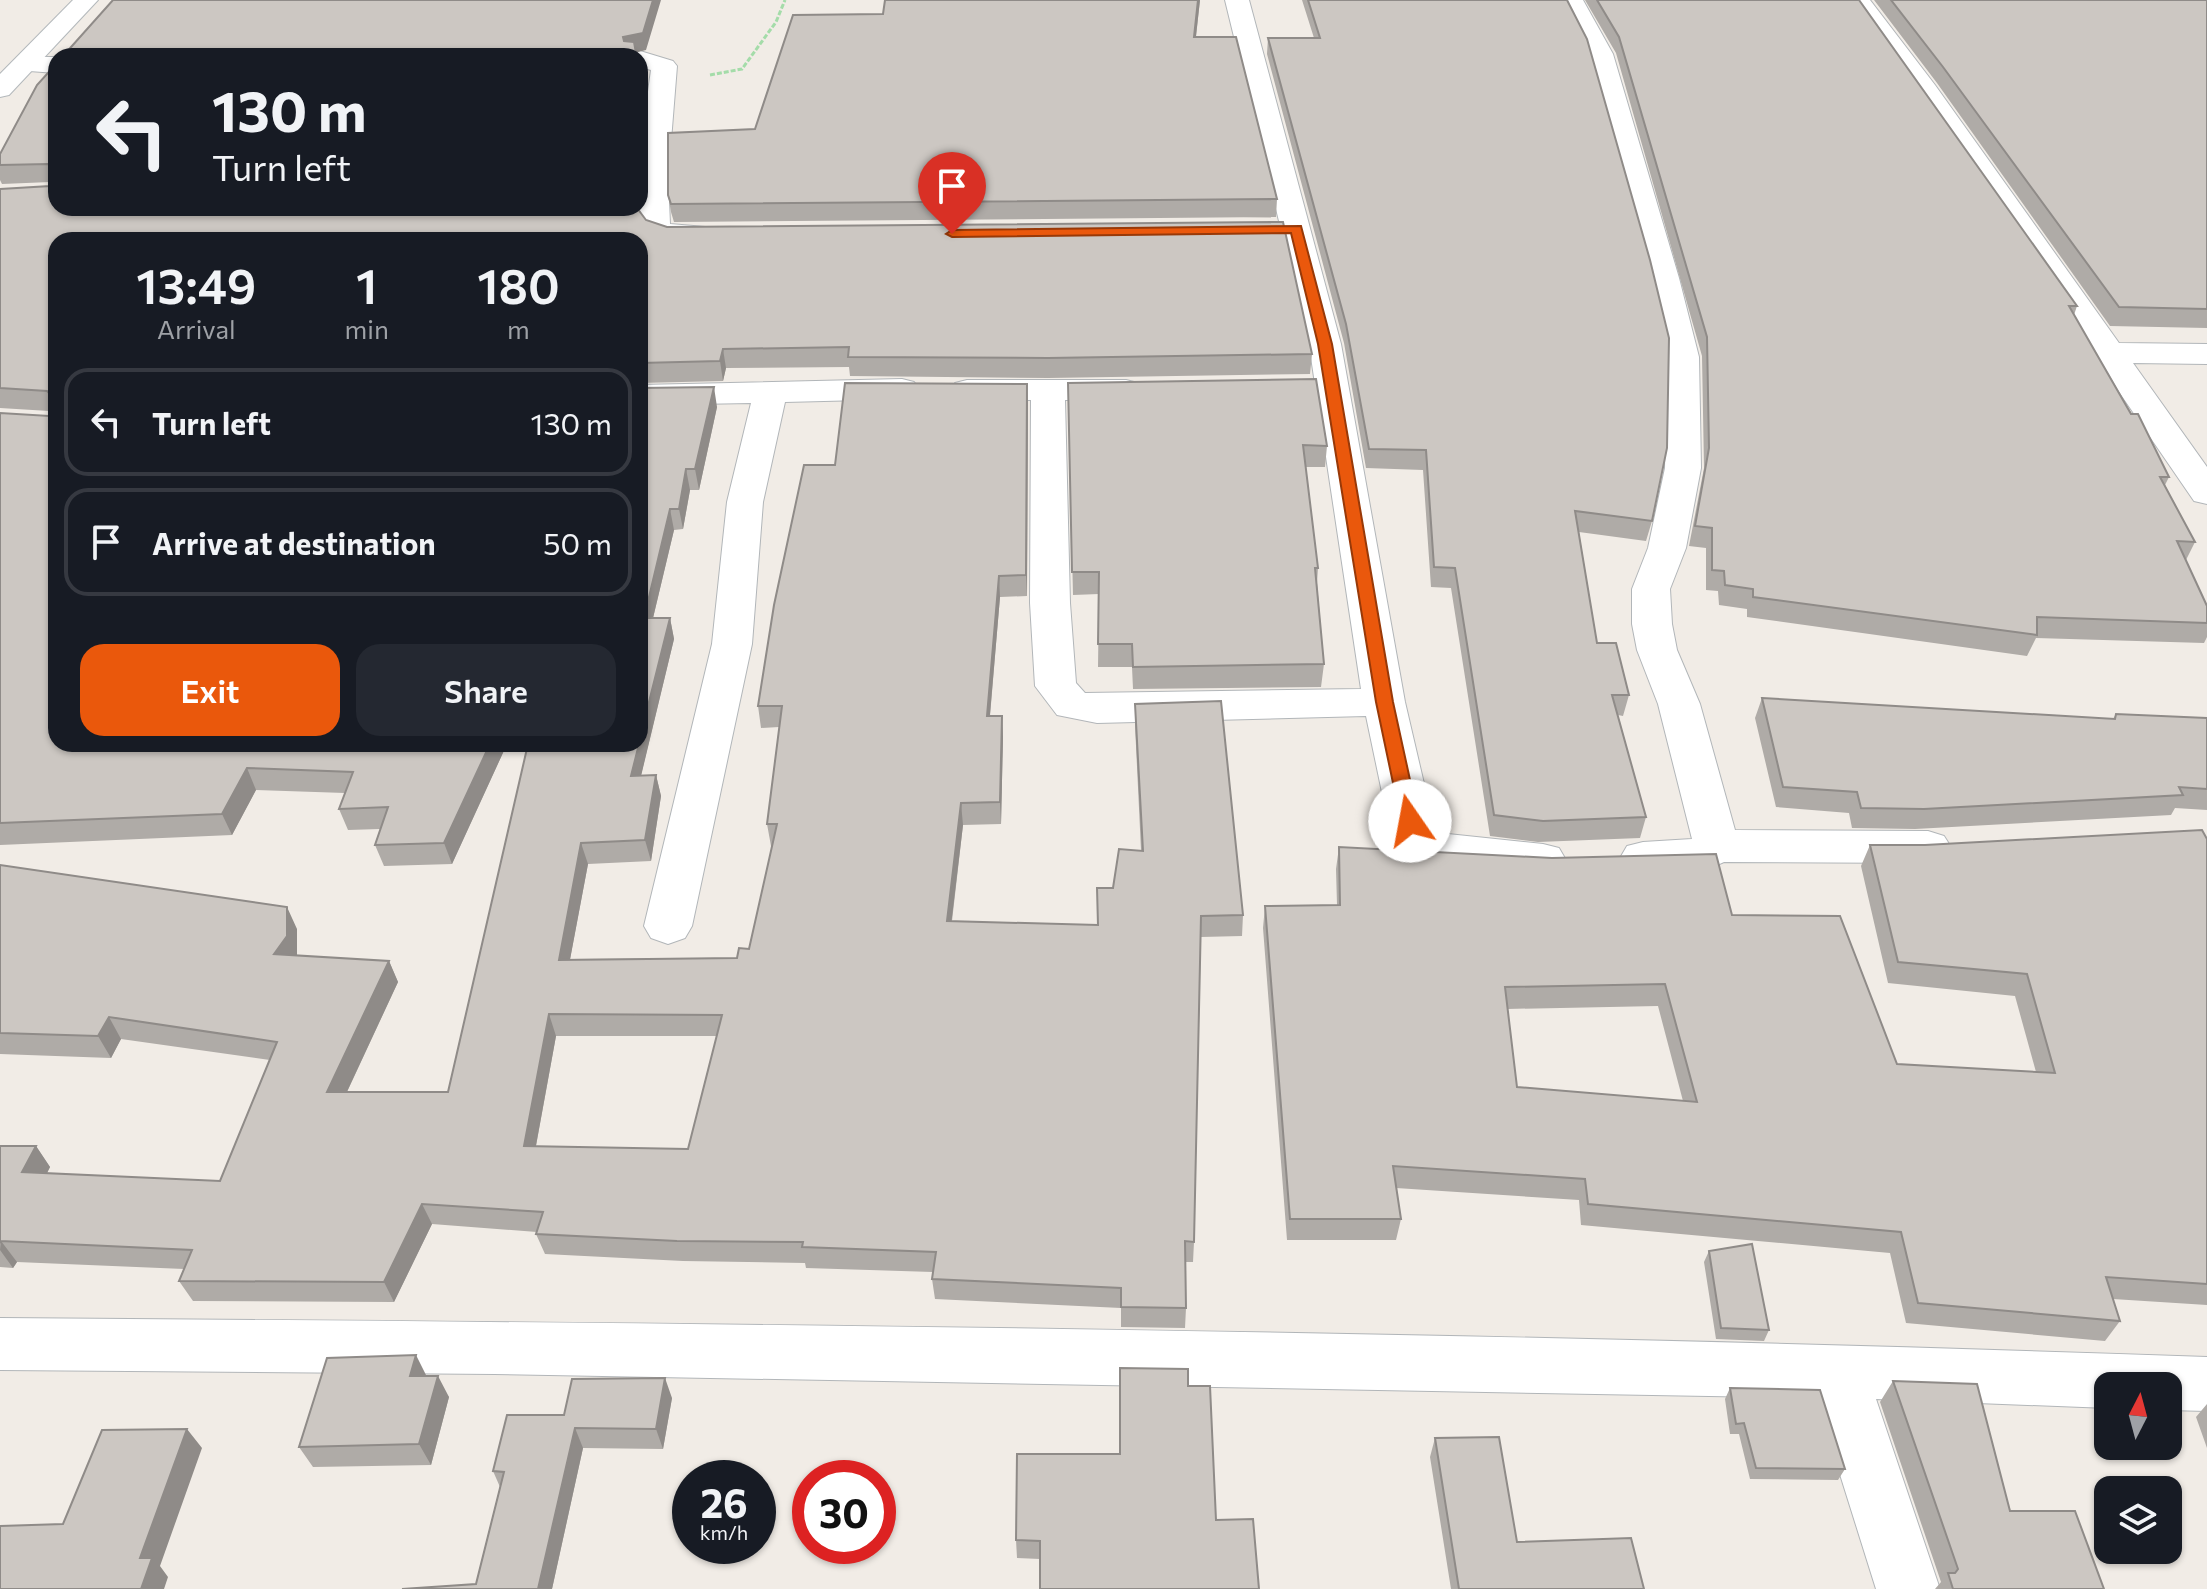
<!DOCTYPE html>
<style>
:root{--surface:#171b24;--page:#242831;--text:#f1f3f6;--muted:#9ea1a6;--line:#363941;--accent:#ea580c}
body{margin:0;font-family:Commissioner,sans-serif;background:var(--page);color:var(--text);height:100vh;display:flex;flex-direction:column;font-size:30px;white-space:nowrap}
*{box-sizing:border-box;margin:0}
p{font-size:26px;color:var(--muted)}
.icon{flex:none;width:44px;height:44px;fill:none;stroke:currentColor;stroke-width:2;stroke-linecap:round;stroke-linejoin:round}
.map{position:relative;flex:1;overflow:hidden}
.side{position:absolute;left:48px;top:232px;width:600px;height:520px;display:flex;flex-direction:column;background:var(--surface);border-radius:24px;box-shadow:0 2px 6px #0004}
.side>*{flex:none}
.hud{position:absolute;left:48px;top:48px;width:600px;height:168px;border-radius:24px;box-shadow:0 2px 6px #0004;background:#171b24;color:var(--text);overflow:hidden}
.needle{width:52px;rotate:6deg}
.controls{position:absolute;left:2094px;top:1372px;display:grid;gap:16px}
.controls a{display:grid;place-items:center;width:88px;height:88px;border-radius:16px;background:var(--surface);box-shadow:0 2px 6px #0004;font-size:40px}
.speed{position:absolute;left:672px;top:1460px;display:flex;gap:16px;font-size:40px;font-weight:700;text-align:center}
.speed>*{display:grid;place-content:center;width:104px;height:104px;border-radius:50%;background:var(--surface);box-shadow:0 2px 6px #0004;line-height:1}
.speed small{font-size:20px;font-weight:400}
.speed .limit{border:12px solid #d22;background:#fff;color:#111}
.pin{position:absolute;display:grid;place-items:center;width:68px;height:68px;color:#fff;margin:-82px -34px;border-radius:50% 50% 50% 0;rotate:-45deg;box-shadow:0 0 8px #0007}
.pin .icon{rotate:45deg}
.me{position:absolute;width:88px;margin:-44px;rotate:348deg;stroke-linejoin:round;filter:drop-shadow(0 0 6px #0008)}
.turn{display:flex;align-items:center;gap:28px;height:168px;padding:0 32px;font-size:36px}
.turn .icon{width:104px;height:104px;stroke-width:2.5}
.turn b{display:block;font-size:56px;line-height:68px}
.eta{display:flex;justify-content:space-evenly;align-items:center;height:136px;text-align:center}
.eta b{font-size:48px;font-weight:600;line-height:56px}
.button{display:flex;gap:16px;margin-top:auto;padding:16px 32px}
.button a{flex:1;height:92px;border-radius:24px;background:var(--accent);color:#fff;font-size:32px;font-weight:600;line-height:92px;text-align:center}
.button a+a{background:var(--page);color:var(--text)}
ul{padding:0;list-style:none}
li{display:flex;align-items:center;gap:24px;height:108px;margin:0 16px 12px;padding:0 16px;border:4px solid var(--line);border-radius:24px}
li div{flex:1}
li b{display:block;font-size:30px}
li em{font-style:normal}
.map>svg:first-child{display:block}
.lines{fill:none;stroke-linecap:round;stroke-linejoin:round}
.street-casing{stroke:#b2b6b9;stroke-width:2}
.secondary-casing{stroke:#b3b8bb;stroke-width:2}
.path{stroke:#a4dca9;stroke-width:3;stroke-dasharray:5 2;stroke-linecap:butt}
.street{fill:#fff;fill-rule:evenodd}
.secondary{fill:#fff;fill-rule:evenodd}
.wall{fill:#afaba7;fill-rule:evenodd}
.shaded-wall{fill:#8f8b88}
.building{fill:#ccc7c2;stroke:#8f8b88;stroke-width:2;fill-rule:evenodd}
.route{fill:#ea580c;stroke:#983908;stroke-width:2}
</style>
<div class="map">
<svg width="2207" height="1589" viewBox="0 0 2207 1589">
<rect width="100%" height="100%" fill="#f1ece6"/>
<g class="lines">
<defs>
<path id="street" d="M1225,0h24l92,344 64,358 27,116 9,14 7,2 95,10 16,4 7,12 -7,12 -16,4 -98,-10 -36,-12 -21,-33 -22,-105 -269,7 -40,-8 -22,-29 -5,-83 1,-203h-64l-12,-3 -5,-7 5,-7 12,-3h159l12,3 5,7 -5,7 -12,3h-61l5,203 6,80 9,10 276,-4 -52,-345z
M1559,0h24l30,54 66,224 20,79 2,111 -15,80 -16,41 2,35 5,26 23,54 35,126 193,1 16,5 7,11 -7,11 -16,5 -204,-1c-28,14 -67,16 -97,8l-7,-12 7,-12 16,-4 49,-3 -34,-135 -21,-54 -5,-26v-35l16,-41 17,-80 2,-111 -18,-79 -62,-224z
M1846,0h24l65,85 184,258 88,1v20l-74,-1 74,104v37l-13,-3 -278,-405z
M640,51l33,10 4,5 -9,112 2,46 47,4 4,6 -4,6c-19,5 -57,10 -72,-6 -16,-19 2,-134 6,-164l-11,-3v-11h-11z
M25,57h31v16l-40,-3 -4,-5 4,-5z
M902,379l12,3 5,7 -5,7 -12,3 -117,3 -22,100 -11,142 -60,282 -7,12 -17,6 -17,-6 -7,-12 68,-282 15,-142 24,-99 -111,2v-20z
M0,1318c736,5 1472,13 2207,39v54l-39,-1v-24h-60v22l-232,-9 64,190h-64l-60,-191 -1322,-24 -494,-4z"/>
<path id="secondary" d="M73,0h25l-89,95 -9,2v-23z"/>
</defs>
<use href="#street" class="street-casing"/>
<use href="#secondary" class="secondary-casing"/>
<path class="path" d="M710,75l32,-6 34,-47 9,-22"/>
<use href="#street" class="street"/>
<use href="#secondary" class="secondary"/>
</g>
<path class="wall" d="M1200,0l-4,37 81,162 -1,18 -602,5 -3,-10 -3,-17 87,-66 128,-115z
M1302,0h265l85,521 -6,20 -67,-9 18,111 32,52 -6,21 -5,-1 28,102 -6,21 -102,4 -48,-6 -39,-248 -20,-1 -8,-117 -57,-2 -22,-125 -77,-289 1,-16h46z
M1585,0h274l218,306 -3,9 95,162 -4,8 30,57 -9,18 21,46v31l-3,6 -168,-5 -9,18 -280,-39v-8l-28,-4 -1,-14 -12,-1v-42l-17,-2 15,-78 -2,-112 -86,-303z
M1874,0h333v328l-97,-2 -173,-243z
M0,154l646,66 21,7 645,127 -2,20 -262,4 -198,-2 -1,-9 -123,1 -3,13 -83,2v-143h-584v504h451l-55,120 -68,2 -9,-21 5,-16 -32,1 -9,-21 6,-16 -89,-3 -24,45 -232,10v-432l49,3v-5l-49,-3v-219l50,-3v-4l-48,2 -2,-4z
M1068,383l259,63 -2,21h-19l12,101 -1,15 7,81 -3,23 -188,2 -1,-22h-34l1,-73 -26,1z
M1027,384v212l-27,1 -10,119h12l1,21 -2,87 -38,1 -11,96 146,4 15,-37 28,-38 -6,-125v-21l108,211 -1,21 -41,1 -7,305 -1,20h-8l1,46 -1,20 -64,-1v-19l-186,-9 -3,-20 1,-7 -127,-4 -1,-5 -122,-2 -138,-7 -9,-20 1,-2 -105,-8 -38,78 -201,-1 -14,-20 5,-12 -167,-7 -4,6 -13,-1v-121h36l14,21 -3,6 173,8 50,-121 -149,-21 -10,19 -111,-4v-189l297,64v27l92,5 9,21 -51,110h101l192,-704 77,19 -18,83h-9l-7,39 -9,1 -21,88h17l4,21 -33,136h15l5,21 -10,65 -63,3 -18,95 167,-1 12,-9 23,-103h-1l-4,-22 12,-97 -18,1 -3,-22 77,-241zM556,1036h161l-29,113 -152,-3z
M1762,698l351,21 3,-5 91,4v92l-32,-2 -4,7 -256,14 -63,-1 -3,-15 -73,-6 -21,-89z
M2207,839v466l-94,-6 7,22 -15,20 -199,-18 -16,-70 -309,-28 -2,-25 -183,-12 5,31 -5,21h-109l-24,-312 2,-22 72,-1 -1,-36 3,-22 393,68 165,149 139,8 -21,-76 -127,-13 -27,-117 9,-21h55zM1658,1006l25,95 -166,-14 -10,-78z
M1709,1251l60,79 -5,11 -48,-2 -12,-77z
M427,1376l22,21 -18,68 -118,2 -14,-20z
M1893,1381l117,130 94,78h-169l6,-7 -61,-180z
M1188,1386l28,134 -176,39 -23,-1 -1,-18 104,-86z
M1730,1388l115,81 -7,11 -88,-1 -11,-45h-9l-5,-35z
M672,1398l-9,51 -80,-1 -31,141h-150l74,-5 24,-97 -7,-16 71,-56z
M2207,1404v44l-11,-31z
M1435,1438l82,104 127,47h-193l-21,-132z"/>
<path class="shaded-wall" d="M653,0h8l-15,50 -20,5 -3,-18z
M1198,0h2l-6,53v-16z
M723,349l3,19 -3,13 -3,-20z
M1027,384l1,20 -1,192 -1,-21z
M714,387l3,20 -18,83 -4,-21z
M686,469l4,21 -7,39 -4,-20z
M670,509l4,21 -26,109 -4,-21z
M999,576l1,21 -12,140 -1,-21z
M670,618l4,21 -38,158 -5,-21 8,-32h1v-6z
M1002,716l1,21 -2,87 -1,-22z
M490,744h17l-55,120 -8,-21z
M247,768l9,22 -24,45 -10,-21z
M656,775l5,21 -10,65 -6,-21z
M961,803l2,22 -14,117 -2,-21z
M581,843l7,21 -22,117 -7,-21z
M287,907l10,22v28l-23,-3z
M389,961l9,21 -61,131 -10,-21z
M549,1014l7,22 -24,131 -8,-21z
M109,1017l12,22 -10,19 -13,-22z
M36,1146l14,21 -13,26 -15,-21z
M422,1204l10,20 -38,78 -10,-20z
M1,1241l16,21 -4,6 -13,-18z
M416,1355l11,22 -17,-1z
M438,1376l11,21 -18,68 -12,-21z
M665,1378l7,20 -9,51 -7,-20z
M575,1428l8,20 -31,141h-14z
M187,1429l15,19 -42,118 8,11 -4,12h-23l-1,-31z"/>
<path class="building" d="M113,0h540l-10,33 -20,4 1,4 10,1 2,11 -1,3h-572z
M885,0h313l-4,37h42l41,162 -606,5 -3,-9v-62l87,-4 38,-114 90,-1z
M1308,0h259l20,39 63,221 19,78 -2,110 -15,73 -77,-10 22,132h19l13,52h-17l34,122 -103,4 -49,-6 -39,-247 -21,-1 -8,-117 -57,-1 -23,-125 -78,-286h52z
M1597,0h262l218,306h-8l62,108h7l31,63h-9l35,65 -18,-1 30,65v17l-170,-6v18l-284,-38v-8l-28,-4 -1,-14 -12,-1v-42l-17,-2 14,-78 -2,-111 -88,-300z
M1891,0h316v309l-88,-2 -176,-240z
M56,64v144h581l9,12 21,7 616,-5 29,132 -264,4 -200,-1 1,-10 -126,2 -3,12 -80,2v-123h-584v504h434l-46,99 -69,2 13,-38 -49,2 14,-37 -106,-4 -25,46 -222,9v-410l49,3 1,-22 -3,-3 -47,-3v-199l50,-3 1,-19 -3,-3 -48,1v-11l37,-69z
M1316,379l11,67 -24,-1 15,123h-3l9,96 -191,3 -1,-23h-34l1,-72h-27l-4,-189z
M845,383l182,1 -1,191 -27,1 -12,140h15l-2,86 -39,1 -14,118 151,4 -1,-37h16l6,-39 24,2 -8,-147 86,-3 22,214 -42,1 -7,326 -9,-1 1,67 -65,-1v-19l-189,-9 4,-27 -134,-5 1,-5 -126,-1 -141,-7 7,-22 -121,-8 -38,78 -205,-1 13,-31 -191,-9 -1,2v-97h36l-14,26 198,9 57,-139 -168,-25 -11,19 -98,-3v-168l287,42v29l-13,18 115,7 -62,131h121l80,-348h111l-8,32 25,-1 -11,65 -64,3 -22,117 178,-2 2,-10 10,1 28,-125h-10l15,-118h-24l16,-101 30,-140h31zM549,1014l173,1 -34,134 -164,-3z
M714,387l-19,82h-9l-7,40h-9l-26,109h26l-30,120v-350z
M1762,698l353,21 1,-5 91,4v71l-28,-2 4,8 -259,14 -63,-1 -4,-16 -74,-5z
M2202,830l5,9v445l-101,-7 14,44 -202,-18 -17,-71 -313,-28 -3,-25 -192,-13 8,53h-111l-25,-313 75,-1 -1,-58 213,11 164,-4 16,61 108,1 57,148 158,9 -28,-99 -129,-12 -28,-117h55zM1665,984l32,118 -180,-15 -12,-100z
M1752,1244l17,86 -48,-2 -12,-77z
M416,1355l-6,21h28l-19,68 -120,3 28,-89z
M1120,1368l68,1v17h22l6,134 37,-1 6,70h-219v-48l-24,-1 1,-86h103z
M665,1378l-9,51 -81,-1 -37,161h-136l74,-5 28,-112 -11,-1 14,-56h57l8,-36z
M1893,1381l84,3 33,127h65l29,78h-151l-5,-16h7l3,-4z
M1730,1388l90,2 25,79 -89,-1 -12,-45 -8,1z
M187,1429l-47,129h12l-11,31h-141v-63l63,-2 39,-94z
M1499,1437l18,105 114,-4 13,51h-185l-24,-151z"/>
<path class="route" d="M1301,226l31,118 61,358 26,119 -9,7 -9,-7 -25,-119 -58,-358 -27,-111 -339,4 -6,-3 6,-4z"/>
</svg>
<div class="controls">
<a><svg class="needle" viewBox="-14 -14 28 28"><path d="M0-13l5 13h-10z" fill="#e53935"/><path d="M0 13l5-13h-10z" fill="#9ea1a6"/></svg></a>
<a><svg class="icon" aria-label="layers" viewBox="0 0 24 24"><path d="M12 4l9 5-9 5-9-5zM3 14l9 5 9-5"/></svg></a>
</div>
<div class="speed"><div>26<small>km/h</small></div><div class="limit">30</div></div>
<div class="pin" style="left:952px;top:234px;background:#d93025"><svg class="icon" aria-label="arrive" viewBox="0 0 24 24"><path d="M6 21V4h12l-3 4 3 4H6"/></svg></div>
<svg class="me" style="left:1410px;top:821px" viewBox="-20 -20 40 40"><circle r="19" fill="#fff"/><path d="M0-13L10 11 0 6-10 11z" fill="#ea580c"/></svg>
<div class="hud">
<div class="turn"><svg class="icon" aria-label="left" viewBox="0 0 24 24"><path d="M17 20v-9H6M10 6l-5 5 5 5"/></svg><div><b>130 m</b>Turn left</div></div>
</div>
<section class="side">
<div class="eta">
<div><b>13:49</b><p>Arrival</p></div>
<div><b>1</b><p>min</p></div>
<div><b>180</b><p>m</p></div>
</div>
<ul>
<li><svg class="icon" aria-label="left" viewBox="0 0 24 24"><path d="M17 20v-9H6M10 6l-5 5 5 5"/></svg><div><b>Turn left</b></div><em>130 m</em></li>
<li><svg class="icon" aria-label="arrive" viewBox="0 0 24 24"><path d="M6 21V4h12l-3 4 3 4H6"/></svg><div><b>Arrive at destination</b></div><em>50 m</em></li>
</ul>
<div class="button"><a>Exit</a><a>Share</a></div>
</section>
</div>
